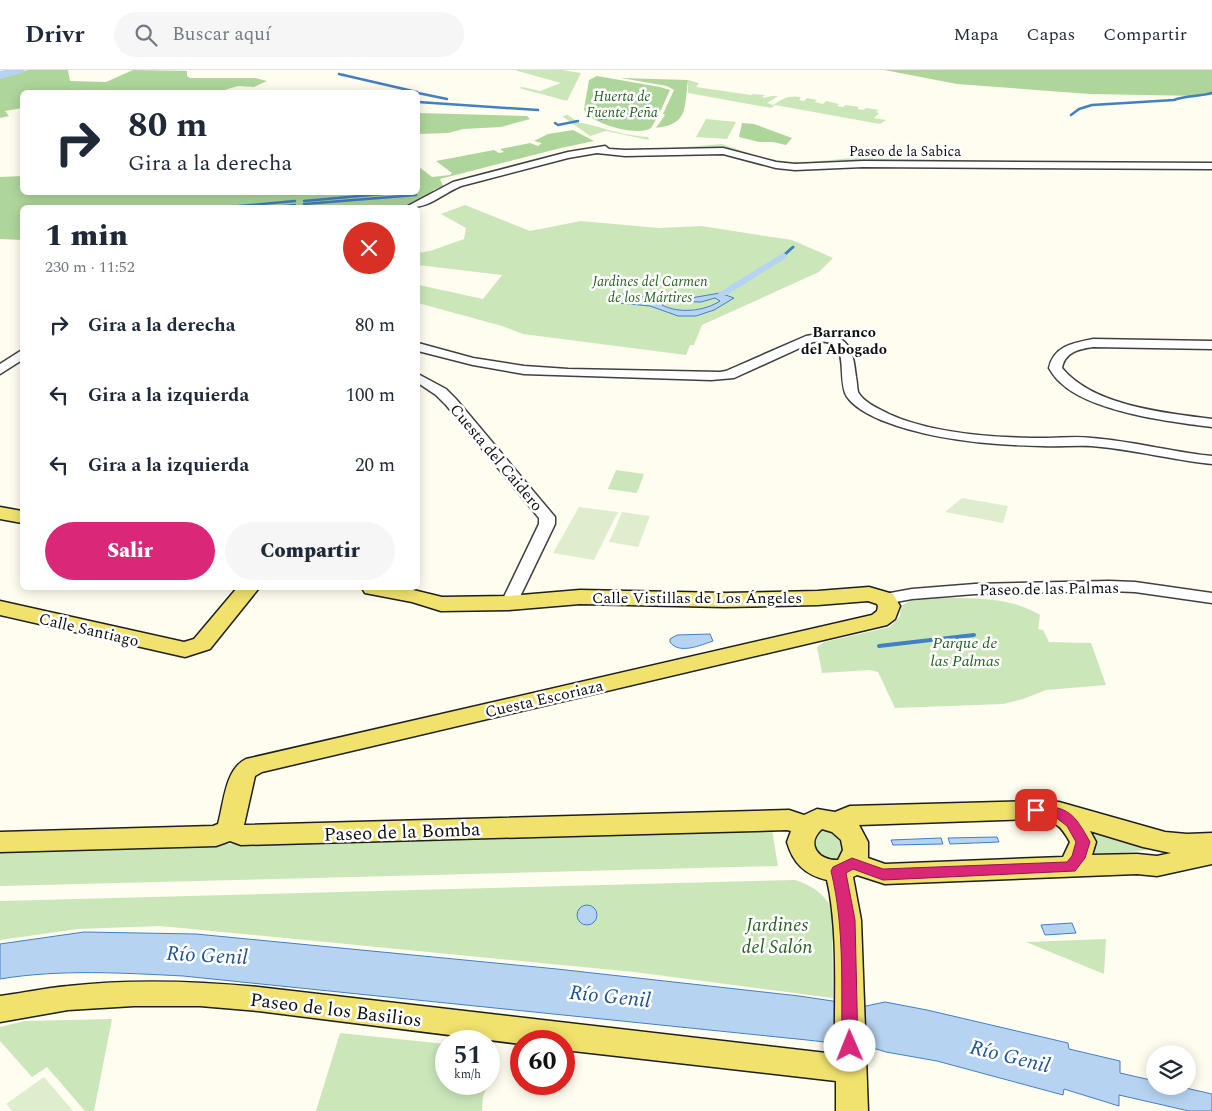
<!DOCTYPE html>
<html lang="es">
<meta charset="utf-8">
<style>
:root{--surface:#fff;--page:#f6f6f7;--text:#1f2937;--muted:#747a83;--line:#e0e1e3;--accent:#db2777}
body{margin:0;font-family:Spectral,serif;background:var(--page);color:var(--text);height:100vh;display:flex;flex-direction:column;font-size:19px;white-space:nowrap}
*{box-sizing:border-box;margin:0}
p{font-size:16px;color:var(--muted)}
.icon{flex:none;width:28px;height:28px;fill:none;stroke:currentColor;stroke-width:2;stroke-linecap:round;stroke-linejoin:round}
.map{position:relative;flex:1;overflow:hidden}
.sheet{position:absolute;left:20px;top:135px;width:400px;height:385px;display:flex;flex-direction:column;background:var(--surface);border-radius:8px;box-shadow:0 2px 12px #0003}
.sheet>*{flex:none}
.guide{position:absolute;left:20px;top:20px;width:400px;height:105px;border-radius:8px;box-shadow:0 2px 12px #0003;background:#fff;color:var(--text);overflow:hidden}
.tools{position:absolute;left:1146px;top:975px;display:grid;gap:10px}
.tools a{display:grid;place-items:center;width:50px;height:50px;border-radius:50%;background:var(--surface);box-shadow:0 2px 12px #0003;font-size:25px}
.speed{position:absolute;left:435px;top:960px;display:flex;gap:10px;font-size:25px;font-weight:700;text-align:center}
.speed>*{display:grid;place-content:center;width:65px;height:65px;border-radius:50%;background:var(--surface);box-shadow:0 2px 12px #0003;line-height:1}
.speed small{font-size:12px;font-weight:400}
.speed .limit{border:8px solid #d22;background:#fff;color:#111}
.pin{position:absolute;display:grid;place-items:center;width:42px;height:42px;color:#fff;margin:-21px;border-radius:10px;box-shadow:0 2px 8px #0006}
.me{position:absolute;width:55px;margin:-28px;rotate:359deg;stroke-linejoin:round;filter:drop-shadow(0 0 4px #0008)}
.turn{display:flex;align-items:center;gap:18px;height:105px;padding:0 25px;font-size:22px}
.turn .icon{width:65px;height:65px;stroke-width:2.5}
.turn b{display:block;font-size:35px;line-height:42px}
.round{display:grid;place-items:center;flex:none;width:52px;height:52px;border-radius:26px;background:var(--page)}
.head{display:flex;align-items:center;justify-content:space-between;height:85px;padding:0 25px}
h1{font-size:30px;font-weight:800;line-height:38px}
.action{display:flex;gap:10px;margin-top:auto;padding:10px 25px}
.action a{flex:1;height:58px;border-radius:30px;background:var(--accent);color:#fff;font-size:20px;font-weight:800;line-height:58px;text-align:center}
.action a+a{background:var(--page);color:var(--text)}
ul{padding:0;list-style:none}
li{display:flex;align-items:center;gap:15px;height:70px;padding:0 25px}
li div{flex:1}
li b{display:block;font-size:19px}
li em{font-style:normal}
header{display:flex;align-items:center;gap:30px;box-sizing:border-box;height:70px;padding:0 25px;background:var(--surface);border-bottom:1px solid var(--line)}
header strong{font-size:24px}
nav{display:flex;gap:28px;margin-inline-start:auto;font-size:18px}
.search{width:350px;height:45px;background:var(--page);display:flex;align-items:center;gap:12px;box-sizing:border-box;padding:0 18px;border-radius:28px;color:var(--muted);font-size:19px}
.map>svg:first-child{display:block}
.green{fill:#cbe7ba}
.forest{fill:#aed69b}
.pitch{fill:#deeecc}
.water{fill:#b6d4f2;stroke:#427fc5;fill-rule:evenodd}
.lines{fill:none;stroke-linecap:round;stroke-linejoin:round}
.stream-far2{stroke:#427fc5;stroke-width:2.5}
.stream-far1{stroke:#427fc5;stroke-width:3}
.stream{stroke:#427fc5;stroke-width:4}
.canal{fill:#b6d4f2;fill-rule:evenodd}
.river{fill:#b6d4f2;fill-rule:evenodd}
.minor-casing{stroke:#404040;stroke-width:3}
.major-casing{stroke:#1e1e1e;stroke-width:3}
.minor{fill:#fff;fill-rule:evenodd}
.major{fill:#f0e26d;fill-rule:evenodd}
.route{fill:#db2777;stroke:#8e194d}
.labels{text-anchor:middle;stroke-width:5;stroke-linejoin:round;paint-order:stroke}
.far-park-label{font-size:14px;font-style:italic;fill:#266121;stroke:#fff}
.far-street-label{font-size:14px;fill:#0d0d0d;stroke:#fff}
.far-neighbourhood-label{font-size:15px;font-weight:bold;fill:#0d0d0d;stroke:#fff}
.street-label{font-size:16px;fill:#0d0d0d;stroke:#fff}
.park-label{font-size:16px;font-style:italic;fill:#266121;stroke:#fff}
.near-street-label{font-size:19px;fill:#0d0d0d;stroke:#fff}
.near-park-label{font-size:19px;font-style:italic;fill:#266121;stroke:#fff}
.near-water-label{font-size:21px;font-style:italic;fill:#1e5298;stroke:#fff}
</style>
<header>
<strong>Drivr</strong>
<div class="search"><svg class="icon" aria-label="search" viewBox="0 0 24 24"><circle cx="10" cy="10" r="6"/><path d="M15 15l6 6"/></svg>Buscar aquí</div>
<nav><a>Mapa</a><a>Capas</a><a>Compartir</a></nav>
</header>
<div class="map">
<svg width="1212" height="1041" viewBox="0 0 1212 1041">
<rect width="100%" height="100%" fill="#fefdef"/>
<path class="green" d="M514,0h48l19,3 -14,28 -48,-13 3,-1 18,4 21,-8z
M688,10l11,3 -3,4 55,8 2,-1 12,1 -3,2c5,2 9,-2 16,-1l-11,7 6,2c10,-7 16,-10 28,-8l-2,3 5,1 3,-3 10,2 -2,2 8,2 3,-3 13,3 -2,2 6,1 3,-2 13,2 -2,2 6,1 3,-2 13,2 -3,2 3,1 -5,5 12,2 -6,4 -105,-19 -4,3 -83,-15z
M568,45l11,8c7,0 10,2 16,3 16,5 36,10 53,11l1,3 -43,-9 -16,5 -28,-20z
M706,49l30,3 -9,17 -31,-2z
M722,74c16,5 32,12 49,15 26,6 55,1 81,-1l249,5 -314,2 -70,-18 -58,2z
M465,135l65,26 51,-10 78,7 42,-2 91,14 41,18 -14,14 -117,53 -8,20h-4l-4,10 -163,-21 -21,-8 -84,-23 1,-18 64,14 19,-24 -84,-10v-12l12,-2 34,-12 2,-11 -25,-14z
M616,400l28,4 -7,19 -29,-4z
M935,528c35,0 74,-2 105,17l-2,14 5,1 6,12 42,1 15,42 -60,5 -23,9 -20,5 -108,4 -17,-36 -8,-2 -48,3 -5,-26 7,-5 66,-15 10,-11 1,-10 9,-5z
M823,758c11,0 20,11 19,22 -4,30 -49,-11 -19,-22z
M1085,759l61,19 1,2 -57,7z
M772,760l6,36 -778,20v-36z
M795,810c16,5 29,13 37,29l1,89 -199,-26 -474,-46 -82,3 -78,11v-39z
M1106,869l-2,35 -78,-32z
M112,949l-18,92h-9l-38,-44 -15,10 -32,-36v-14l25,-6z
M340,963l106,11v40h40l1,4 -4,8 -1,15h-166z"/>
<path class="forest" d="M28,0h40l2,11 36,1 27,-12 54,1v5l3,2h65l12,3 -13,6 -16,-1 -20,6h-196v16l-17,3 4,5 -9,2v-41z
M884,0h328v25l-13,1 -109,-2 -133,-10z
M597,6l63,11 10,3 -9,20 -5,4 2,2 -7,12c-12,9 -62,-4 -67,-19l5,-29z
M621,8l67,2c-4,28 1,44 -32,48l9,-13 -2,-1 11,-24 -7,-4z
M418,43l109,3 3,3 -29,8 -38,2 -15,4 -30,1z
M742,53l12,1 38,14 -6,7 -13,-3h-14l-20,-5z
M573,60l21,11 -33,7 -121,31 3,7 -10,4v4l-32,13 -379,1v32l-22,-1v-62l22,-1v16h396v-26l14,11 18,-2 2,-2 -16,-12 58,-11 5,3 5,-1 -4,-3 30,-6 8,3 4,-3 -8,-2 14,-7z"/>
<path class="pitch" d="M962,428l46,8 -5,17 -58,-11z
M579,437l39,5 -24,48 -41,-7z
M622,442l28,4 -12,31 -29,-5z
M44,1007l29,34h-61l-6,-7z"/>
<path class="water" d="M720,223l14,5 -20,12 -18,6h-18l-28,-10 -31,-3 -5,-5 6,-4 44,5 27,-1zM715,228l5,3c-15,10 -41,13 -58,4l4,-3 4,-1 31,1z
M710,564l3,7c-12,4 -34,14 -43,1v-3l7,-4z
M997,767l2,5 -49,2 -2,-6z
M941,768l2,6 -50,1 -2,-5z
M577 845a10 10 0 1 1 20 0a10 10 0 1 1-20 0Z
M1072,853l4,10 -31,2 -4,-10z
M84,862l112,2 361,35 242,27 67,10 19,-4 42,8 141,33 1,6 51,12v12l35,8v5h22l35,8v17h-23l-70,-16v11l-55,-17 -1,6 -126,-34 -51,-9 -16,-5 -63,-7 -624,-64c-60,-3 -123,-7 -183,3v-35z"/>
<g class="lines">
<path class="stream-far2" d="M339,4l78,18
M418,23l29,6
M418,32l120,8
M1071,45l8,-6 13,-4 82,-5c12,-5 25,-3 38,-7
M599,49l44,-4
M555,53l3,2 20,-4
M304,131l100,-9
M304,134l112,-9
M229,137l66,-6
M262,138l33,-3"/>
<path class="stream-far1" d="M783,186l10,-9"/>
<path class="stream" d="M879,576l95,-11"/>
<path class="canal" d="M783,183l3,1v4l-59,37h-8l-1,-2z"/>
<path class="river" d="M4,0h20l-2,3 -22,6v-8z"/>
<defs>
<path id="minor" d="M605,76l4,3 16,1 98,-2 53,14 19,2 68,-3 349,2v6l-349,-2 -68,3 -19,-2 -53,-14 -98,2 -28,-3 -29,5 -107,28c-23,10 -30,22 -57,22l49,-26 115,-30z
M824,263c27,5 29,19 32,44 1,4 1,11 2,15 5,10 21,17 31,22 44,20 109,24 157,24 15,0 30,-2 46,0 40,3 80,14 120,18v8c-40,-4 -80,-15 -121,-18 -16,-1 -33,1 -49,0 -53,-1 -111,-6 -161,-26 -12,-5 -31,-15 -36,-27 -8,-24 7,-56 -32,-51l-79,36 -23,2 -187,-6 -51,-9 -55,-14v-8l55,15 51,8 44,3 152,3 6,-1 80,-35z
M1093,269l119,2v8l-119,-2c-14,2 -28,5 -31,21 31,38 103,45 150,51v8c-41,-5 -121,-15 -151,-44 -5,-4 -9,-10 -12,-15 5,-22 24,-25 44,-29z
M22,280v10l-22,14v-10z
M418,304l28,15 10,10 99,118v7l-40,83h-12l-2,-4 38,-79v-6l-93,-113 -10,-10 -18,-12z
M1109,511l26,1 77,11v10l-77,-11 -26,-1 -134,3 -63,5 -27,5 -6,-1 -2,-4 2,-4 33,-6 63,-5z"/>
<path id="major" d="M0,437l22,4v12l-22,-4z
M869,517l24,7 7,12 -5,13 -8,6 -625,147 -7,4 -11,49 545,-15 15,5 13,-6 18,3 15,-6 186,-5 23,1 106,30 22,2 25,-1v31l-55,12 -20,-2 -252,10 -28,-9 -4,2 8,43 7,191h-32v-30l-272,-31v-9h-43v3l-263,-33 -58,-5h-66l-66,4 -68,12v-26c23,-3 45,-8 68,-10 63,-7 127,-5 190,1l577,67c-1,-55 4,-122 -8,-174 -22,-5 -34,-17 -40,-38l4,-11 -4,-1 -546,15 -11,-4 -14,5 -216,6v-20l213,-6 5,-2c6,-21 7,-55 28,-65l626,-144 5,-4 1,-5 -1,-2 -9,-3 -50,4 -93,2 -145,-3 -71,6 -68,1 -29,-9 -47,-9 -3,-5h43l37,9 67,-1 71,-6 145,3 93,-2zM1036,749c20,3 24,5 34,23l-7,15 -178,7 -17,-6v-16l-9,-17zM822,759l10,3 9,8 2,10 -5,10c-19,1 -33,-16 -16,-31zM1090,761l53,16 28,6 -14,3 -20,-2 -45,1 4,-13z
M237,518h22l-49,61 -25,8 -185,-42v-14l184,41 10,-3z"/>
</defs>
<use href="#minor" class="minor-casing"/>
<use href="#major" class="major-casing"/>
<use href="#minor" class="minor"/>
<use href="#major" class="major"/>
</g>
<path class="route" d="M1036,735c33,2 38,8 54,37l-5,16 -10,13 -192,9 -30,-11 -7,4 9,47 3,126 -2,5 -6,2 -6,-2 -2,-5c-1,-58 3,-118 -11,-175l2,-4 19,-9 31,11 184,-7 5,-6 4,-14 -9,-16 -13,-10 -23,-3 -2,-3 2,-4z"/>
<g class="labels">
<g class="far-park-label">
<text x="622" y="31">Huerta de<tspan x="622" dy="16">Fuente Peña</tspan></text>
<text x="650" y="216">Jardines del Carmen<tspan x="650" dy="16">de los Mártires</tspan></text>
</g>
<g class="far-street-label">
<text x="905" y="86">Paseo de la Sabica</text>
</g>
<g class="far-neighbourhood-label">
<text x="844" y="267">Barranco<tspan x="844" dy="17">del Abogado</tspan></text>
</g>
<g class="street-label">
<text transform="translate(497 387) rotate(50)" y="6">Cuesta del Caidero</text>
<text transform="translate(1049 518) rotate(-1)" y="6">Paseo de las Palmas</text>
<text x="697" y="533">Calle Vistillas de Los Ángeles</text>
<text transform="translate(89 559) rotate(13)" y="6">Calle Santiago</text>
<text transform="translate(544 628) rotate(-13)" y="6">Cuesta Escoriaza</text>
</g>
<g class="park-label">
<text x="965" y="578">Parque de<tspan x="965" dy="18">las Palmas</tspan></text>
</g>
<g class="near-street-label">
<text transform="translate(402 761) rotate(-2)" y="7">Paseo de la Bomba</text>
<text transform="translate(336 939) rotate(7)" y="7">Paseo de los Basilios</text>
</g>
<g class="near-park-label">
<text x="777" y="861">Jardines<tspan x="777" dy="22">del Salón</tspan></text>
</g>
<g class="near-water-label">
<text transform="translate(207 885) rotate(3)" y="7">Río Genil</text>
<text transform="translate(610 926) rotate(6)" y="7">Río Genil</text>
<text transform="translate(1010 986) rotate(14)" y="7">Río Genil</text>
</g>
</g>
</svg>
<div class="tools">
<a><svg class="icon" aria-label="layers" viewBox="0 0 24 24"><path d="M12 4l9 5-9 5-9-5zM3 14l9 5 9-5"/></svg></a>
</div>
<div class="speed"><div>51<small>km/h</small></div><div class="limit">60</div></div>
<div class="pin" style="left:1036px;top:740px;background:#d93025"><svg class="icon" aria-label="arrive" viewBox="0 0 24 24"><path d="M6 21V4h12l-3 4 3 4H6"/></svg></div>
<svg class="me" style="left:850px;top:976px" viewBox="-20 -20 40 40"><circle r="19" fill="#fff"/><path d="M0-13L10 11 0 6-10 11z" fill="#db2777"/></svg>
<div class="guide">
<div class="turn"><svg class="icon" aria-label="right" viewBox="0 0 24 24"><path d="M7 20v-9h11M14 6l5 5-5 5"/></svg><div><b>80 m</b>Gira a la derecha</div></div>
</div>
<section class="sheet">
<div class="head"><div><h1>1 min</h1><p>230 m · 11:52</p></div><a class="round" style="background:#d93025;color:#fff"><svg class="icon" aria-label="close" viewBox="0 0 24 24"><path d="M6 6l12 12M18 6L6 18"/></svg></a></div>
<ul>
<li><svg class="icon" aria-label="right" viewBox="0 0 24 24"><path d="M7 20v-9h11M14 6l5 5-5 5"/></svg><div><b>Gira a la derecha</b></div><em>80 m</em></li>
<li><svg class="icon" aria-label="left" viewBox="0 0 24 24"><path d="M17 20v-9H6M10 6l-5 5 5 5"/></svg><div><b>Gira a la izquierda</b></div><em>100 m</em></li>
<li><svg class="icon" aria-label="left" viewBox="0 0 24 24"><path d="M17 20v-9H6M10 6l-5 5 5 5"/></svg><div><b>Gira a la izquierda</b></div><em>20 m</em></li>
</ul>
<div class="action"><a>Salir</a><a>Compartir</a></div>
</section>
</div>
